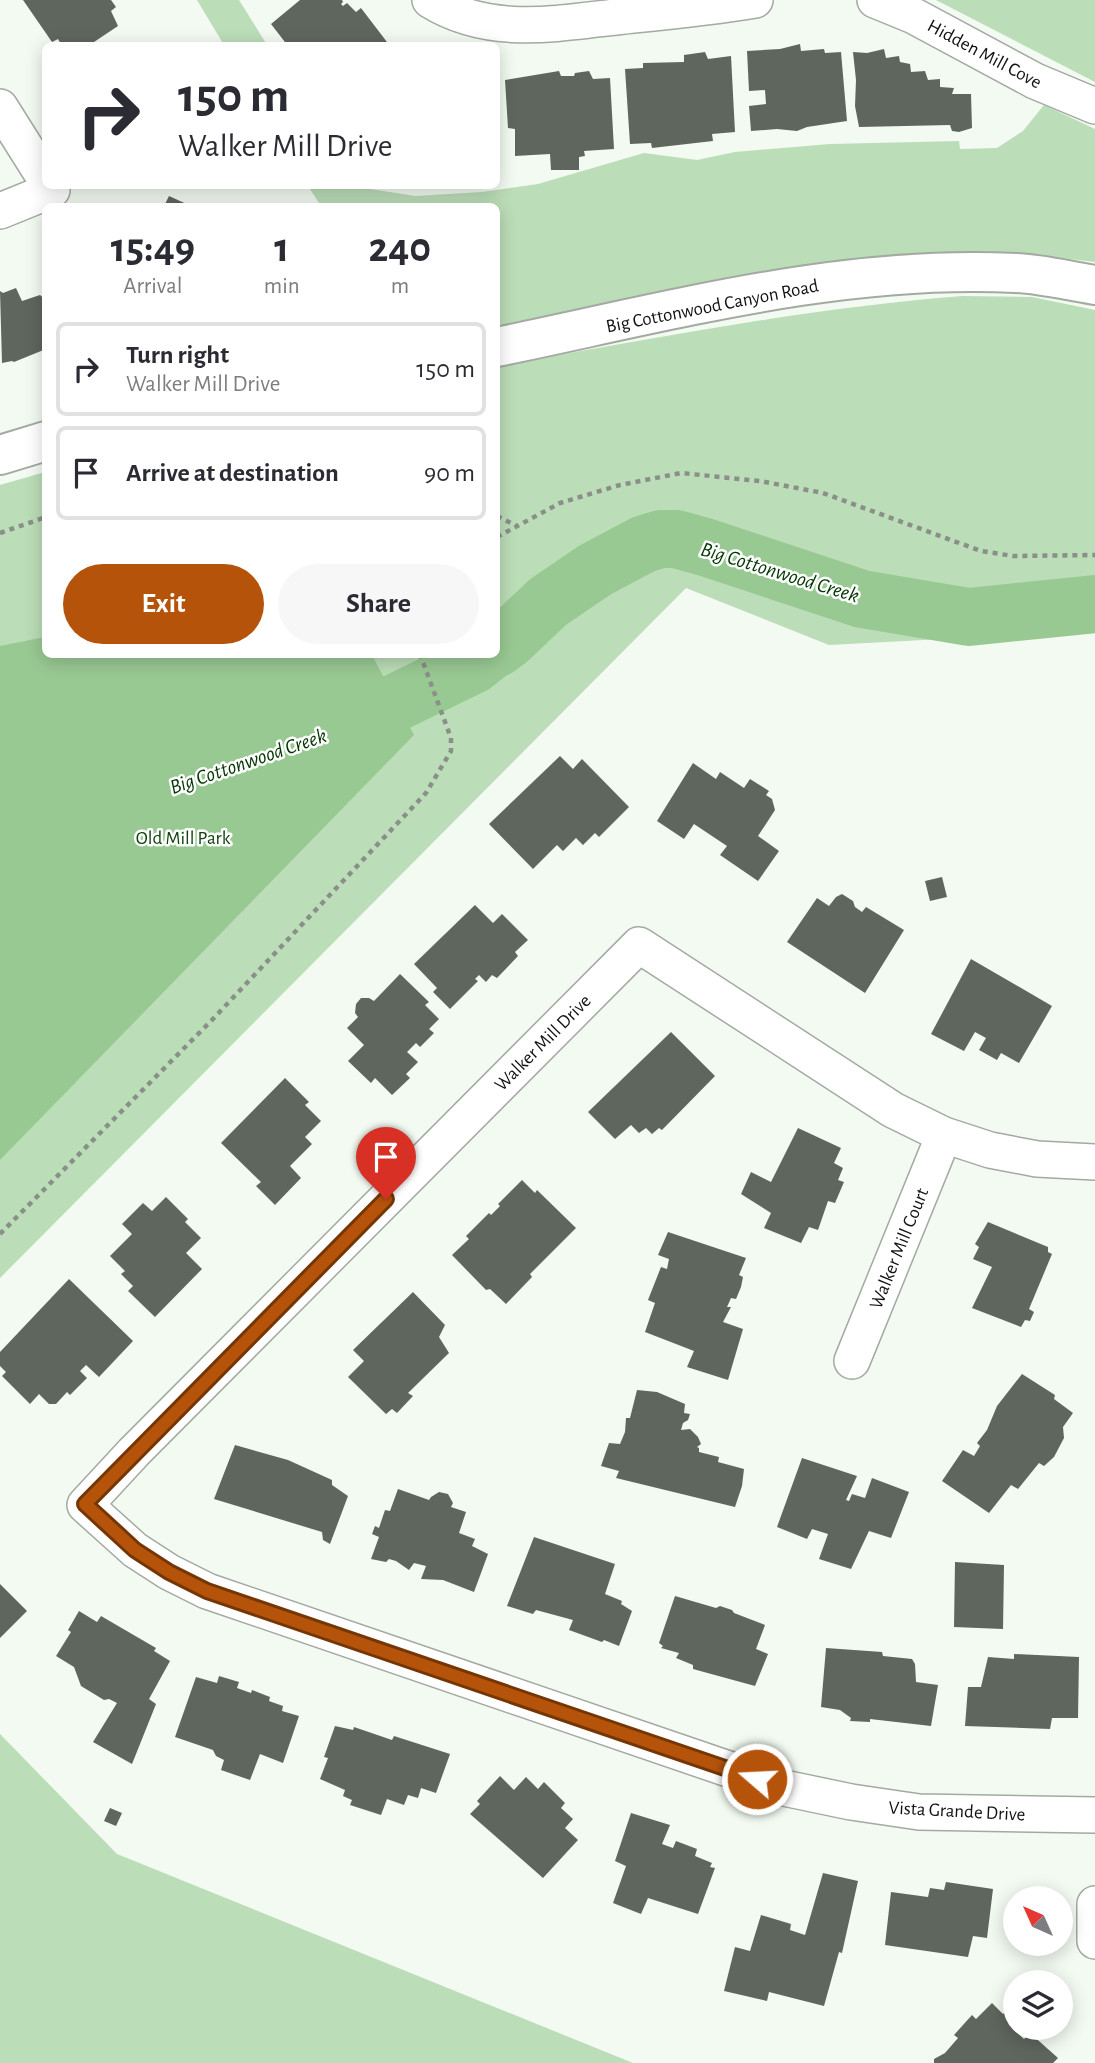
<!DOCTYPE html>
<style>
:root{--surface:#fff;--page:#f7f7f7;--text:#2b2b33;--muted:#7c7c81;--line:#e1e1e2;--accent:#b45309}
body{margin:0;font-family:"Alegreya Sans",sans-serif;background:var(--page);color:var(--text);height:100vh;display:flex;flex-direction:column;font-size:26px;white-space:nowrap}
*{box-sizing:border-box;margin:0}
p{font-size:23px;color:var(--muted)}
.icon{flex:none;width:38px;height:38px;fill:none;stroke:currentColor;stroke-width:2;stroke-linecap:round;stroke-linejoin:round}
.map{position:relative;flex:1;overflow:hidden}
.details{position:absolute;left:42px;top:203px;width:458px;height:455px;display:flex;flex-direction:column;background:var(--surface);border-radius:10px;box-shadow:0 4px 18px #0003}
.details>*{flex:none}
.banner{position:absolute;left:42px;top:42px;width:458px;height:147px;border-radius:10px;box-shadow:0 4px 18px #0003;background:#fff;color:var(--text);overflow:hidden}
.needle{width:46px;rotate:315deg}
.tools{position:absolute;left:1003px;top:1886px;display:grid;gap:14px}
.tools a{display:grid;place-items:center;width:70px;height:70px;border-radius:50%;background:var(--surface);box-shadow:0 4px 18px #0003;font-size:35px}
.pin{position:absolute;display:grid;place-items:center;width:60px;height:60px;color:#fff;margin:-72px -30px;border-radius:50% 50% 50% 0;rotate:-45deg;box-shadow:0 0 7px #0007}
.pin .icon{rotate:45deg}
.me{position:absolute;width:77px;margin:-38px;rotate:289deg;stroke-linejoin:round;filter:drop-shadow(0 0 5px #0008)}
.turn{display:flex;align-items:center;gap:24px;height:147px;padding:0 21px;font-size:32px}
.turn .icon{width:91px;height:91px;stroke-width:2.5}
.turn b{display:block;font-size:49px;line-height:60px}
.eta{display:flex;justify-content:space-evenly;align-items:center;height:119px;text-align:center}
.eta b{font-size:42px;font-weight:600;line-height:49px}
.primary-button{display:flex;gap:14px;margin-top:auto;padding:14px 21px}
.primary-button a{flex:1;height:80px;border-radius:42px;background:var(--accent);color:#fff;font-size:28px;font-weight:600;line-height:80px;text-align:center}
.primary-button a+a{background:var(--page);color:var(--text)}
ul{padding:0;list-style:none}
li{display:flex;align-items:center;gap:21px;height:94px;margin:0 14px 10px;padding:0 7px;border:4px solid var(--line);border-radius:10px}
li div{flex:1}
li b{display:block;font-size:26px}
li em{font-style:normal}
.map>svg:first-child{display:block}
.green{fill:#bbddb7}
.water{fill:#99c993}
.lines{fill:none;stroke-linecap:round;stroke-linejoin:round}
.river{stroke:#99c993;stroke-width:58}
.building{fill:#5f665e}
.street-casing{stroke:#a3aaa2;stroke-width:38}
.secondary-casing{stroke:#a3aaa2;stroke-width:42}
.path{stroke:#8a8f89;stroke-width:4.5;stroke-dasharray:5 5;stroke-linecap:butt}
.street{stroke:#fff;stroke-width:35}
.secondary{stroke:#fff;stroke-width:38}
.route-casing{stroke:#753606;stroke-width:18}
.route{stroke:#b45309;stroke-width:12}
.labels{text-anchor:middle;stroke-width:5;stroke-linejoin:round;paint-order:stroke}
.street-label{font-size:19px;fill:#101310;stroke:#fff}
.park-label{font-size:19px;fill:#11420d;stroke:#fff}
.water-label{font-size:21px;font-style:italic;fill:#023500;stroke:#fff}
</style>
<div class="map">
<svg width="1095" height="2063" viewBox="0 0 1095 2063">
<rect width="100%" height="100%" fill="#f2faf1"/>
<path class="green" d="M197,0h42l28,45h-43z
M936,0h159v82z
M1044,105l51,24v133l-67,-8 -113,1 -418,73v-122h-176l-13,-20h54l2,2 51,8 67,-4 56,-8 106,-31 53,7 38,-8 95,-8 129,-3 1,8 37,-1 26,-17z
M963,296l69,1 63,13v321l-266,14 -143,-57 -686,690v-793l45,-13 1,182h451v-288c155,-27 309,-58 466,-70z
M0,1734l117,120 516,209h-633z"/>
<path class="water" d="M45,637l1,17 326,1 42,80 -414,425v-514z"/>
<g class="lines">
<path class="river" d="M497,648l12,-9 39,-37 47,-32 49,-26 17,-5h15l29,8 157,52 107,18 126,-13
M324,734l17,-5 132,-64 14,-11"/>
</g>
<path class="building" d="M23,0h88l5,7 -5,4 7,15 -30,20h-26l-4,-7 -6,3z
M300,0h42l1,2 -2,2 2,2 4,-3 9,9 5,-4 29,38h-102l-17,-22z
M800,44l1,7 23,-2 1,4 16,-1 6,69 -40,6 -10,4 -20,-2 -26,2 -2,-25 17,-2 -1,-14 -16,1 -2,-40 33,-2z
M884,49l2,9 13,-2 1,6 10,2 1,8 14,-1 3,9 12,-1v8l14,1 -2,6h19l1,34 -13,4 -7,-1 -2,-6 -91,2 -4,-21 1,-26 -3,-28 14,1z
M705,52l3,7 23,-3 4,76 -23,2 1,7 -61,7 -1,-5 -21,1 -5,-75 18,-1v-5l41,-1v-7z
M559,71l2,5h13l1,-3 14,-2 4,8 17,-1 4,71 -30,2 1,5 -6,1v13h-28l-1,-16 -35,2v-27l-7,-1 -3,-48z
M169,196l22,10h-27z
M16,288l6,13 18,-6 6,5v49l-32,13 -2,-1 -10,2 -2,-72 3,2z
M560,756l13,13 9,-10 47,48 -30,30 -4,-4 -12,12 -7,-7 -13,13 -6,-6 -24,24 -44,-45z
M693,763l23,16 4,-7 24,16 6,-9 19,12 -3,4 6,4 3,11 -17,26 21,15 -21,30 -38,-26 7,-9 -33,-22 -10,15 -27,-18z
M942,877l5,20 -17,4 -5,-20z
M842,894l11,7 2,6 7,5 4,-5 38,23 -39,63 -78,-51 30,-44 12,8 7,-9z
M475,905l18,18 9,-9 26,26 -13,12 3,4 -21,22 -5,-3 -6,7 -7,-7 -4,4 3,2 -28,28 -17,-17 4,-4 -23,-24z
M971,959l81,47 -33,57 -18,-10 -4,7 -18,-10 7,-12 -11,-6 -11,19 -33,-17z
M400,974l29,28 -4,3 14,14 -10,10 5,4 -14,14 -4,-4 -9,9 11,10 -12,12 4,4 -18,17 -17,-17 -4,5 -23,-22 16,-16 -17,-17 11,-11 -3,-4 1,-9 5,-6h8l5,3z
M671,1032l44,44 -53,54 -3,-2 -7,6 -6,-6 -7,5 -8,-8 -16,14 -27,-27z
M285,1078l24,24 -4,3 16,16 -16,16 7,7 -22,22 11,12 -26,27 -19,-19 5,-4 -40,-39z
M798,1128l43,20 -7,15 9,5 -5,12 6,2 -9,21 -7,-2 -10,29 -9,-3 -8,16 -37,-15 7,-15 -30,-19 10,-22 20,10z
M522,1180l13,13 2,-3 39,38 -46,46 2,3 -26,27 -16,-15 -4,1 -34,-35 17,-16 -3,-3 23,-23 2,2 9,-9 -2,-2z
M166,1197l22,22 -3,3 16,16 -15,15 16,16 -47,48 -27,-26 5,-5 -12,-12 4,-3 -15,-15 22,-22 -10,-10 21,-21 9,8z
M988,1222l60,25v5l4,2 -23,55 5,3 -4,9 -5,-1 -4,7 -49,-19 20,-41 -19,-8 6,-12 -4,-3z
M668,1232l78,26 -7,17 4,2 -2,10 -5,12 -5,-1 -4,9h4l-8,15 20,7 -15,51 -41,-13 7,-16 -49,-19 10,-29 -7,-3 13,-33 6,2 2,-10 -11,-4z
M69,1279l64,62 -34,36 -13,-12 -6,6 7,7 -17,17 -3,-3 -11,12h-7l-10,-10 -9,10 -28,-28 4,-4 -6,-6v-14z
M413,1292l32,33 -6,12 10,16 -41,40 5,3 -16,17 -5,-4 -6,5 -38,-37 16,-16 -11,-11z
M1022,1374l33,21 -1,4 19,14 -10,14 1,11 -10,19 -10,9 -5,-3 -21,26 -7,-4 -22,28 -47,-32 21,-31 11,6 6,-10 -3,-3 10,-13 10,-24z
M637,1390l20,2 28,12 -1,9 6,1 -2,6 -5,3 -2,7 9,-1 8,8 3,7 -4,3 2,1v4l20,5 -1,5 26,7 -2,17 -7,21 -119,-29 3,-7 -18,-5 8,-23 11,1 5,-12 1,-14h4z
M235,1445l53,15 44,20v5l16,11 -18,48 -7,-4 -1,-8 -108,-33z
M802,1458l55,18 -11,24 3,1 3,-7 13,4 7,-20 37,14 -18,46 -22,-7 -18,38 -32,-10 9,-25 -16,-5 -5,10 -30,-12z
M398,1489l31,11 2,-3 8,-5 9,2 5,9 -2,4 15,5 -7,21 16,6 -3,7 16,8 -14,38 -31,-12 -22,-1 5,-13 -12,-3 -5,7 -13,-9 -7,-2 -3,3 -15,-3 8,-22 -7,-3 3,-8 4,2 6,-18 5,1z
M534,1537l81,27 -10,30 17,7 -1,3 11,7 -13,35 -15,-6 -2,2 -33,-12 4,-10 -37,-10 -3,4 -26,-8z
M955,1562l49,3 -1,64 -49,-2z
M0,1584l27,27 -27,27z
M675,1596l41,12 4,-2 12,4 2,3 31,12 -9,24 12,5 -13,32 -62,-17v-4l-17,-7 3,-5 -18,-5 2,-2 -4,-3z
M79,1611l18,11 4,-6 55,32 -2,3 16,10 -21,38 7,5 -24,60 -39,-22 24,-39 -8,-4 -5,1 -23,-14 -7,-19 -18,-11 15,-24 -3,-2z
M826,1648l56,4 1,4 29,3 3,5 1,18 22,3 -7,41 -61,-7v3l-20,-1 1,-3 -11,-8 -19,-3z
M1014,1654l65,3 -1,61h-26l-2,11 -85,-3 3,-39h13l7,-30 26,2z
M219,1676l20,6 -2,6 14,5 1,-3 18,7 -1,4 14,5 -1,5 17,5 -16,47 -23,-9 -10,26 -29,-10 3,-10 -8,-4 -3,-6 -38,-13 21,-60 21,6z
M335,1726l18,4 1,-3 38,13 2,-4 56,18 -14,39 -15,-5 -3,10 -10,-3 -4,10 -17,-6 -6,16 -31,-10 2,-5 -9,-4 2,-6 -25,-11 8,-21 -4,-1z
M500,1776l14,14 12,-13 12,12 6,-7 21,21 -4,5 12,11 -8,9 13,12 -35,38 -73,-64 10,-10 -3,-3z
M110,1808l12,5 -6,13 -12,-5z
M631,1813l39,12 -8,19 11,4 3,-7 21,8 -2,7 17,7 -2,4 5,1 -17,46 -50,-16 -7,16 -28,-11 13,-37 -11,-5z
M823,1873l35,8 -16,72 -3,-1 -15,54 -55,-14 -2,9 -43,-10 11,-44 15,4 11,-36 30,9 -1,6 15,5z
M946,1882l47,7 -6,49 -14,-2 -5,21 -83,-12 6,-53 37,5 2,-9 14,2z
M992,2003l11,11 4,-4 8,7 -1,13 10,9 6,-6 28,25 -5,5h-119v-4l11,-6 13,-15 -4,-3 18,-20 4,4z"/>
<g class="lines">
<defs>
<path id="street" d="M430,0c63,39 133,22 203,15 41,-4 82,-8 122,-15
M875,0l39,16 121,65 60,25
M0,107l46,73
M0,211l52,-21 -3,-4
M1095,1162l-58,-3 -47,-9 -46,-15 -51,-25 -254,-165 -505,507 -49,53 50,45 34,22 38,19 577,197 67,14 68,10 176,3
M852,1361l92,-226
M1095,1941v-37"/>
<path id="secondary" d="M497,347c170,-35 344,-83 519,-74 26,1 53,8 79,12
M0,455l46,-14"/>
</defs>
<use href="#street" class="street-casing"/>
<use href="#secondary" class="secondary-casing"/>
<path class="path" d="M497,516l20,10
M0,533l46,-16
M497,537l63,-34 60,-18 61,-12 79,8 63,12 158,58 32,5 82,-1
M0,1234l211,-213 215,-228 25,-42v-13l-31,-84"/>
<use href="#street" class="street"/>
<use href="#secondary" class="secondary"/>
</g>
<g class="lines">
<defs>
<path id="route" d="M386,1199l-301,305 50,46 34,22 38,19 550,188"/>
</defs>
<use href="#route" class="route-casing"/>
<use href="#route" class="route"/>
</g>
<g class="labels">
<g class="street-label">
<text transform="translate(985 53) rotate(28)" y="7">Hidden Mill Cove</text>
<text transform="translate(712 305) rotate(-11)" y="7">Big Cottonwood Canyon Road</text>
<text transform="translate(542 1042) rotate(-45)" y="7">Walker Mill Drive</text>
<text transform="translate(898 1248) rotate(-68)" y="7">Walker Mill Court</text>
<text transform="translate(957 1810) rotate(3)" y="7">Vista Grande Drive</text>
</g>
<g class="park-label">
<text x="183" y="844">Old Mill Park</text>
</g>
<g class="water-label">
<text transform="translate(780 572) rotate(17)" y="7">Big Cottonwood Creek</text>
<text transform="translate(248 761) rotate(-19)" y="7">Big Cottonwood Creek</text>
</g>
</g>
</svg>
<div class="tools">
<a><svg class="needle" viewBox="-14 -14 28 28"><path d="M0-13l5 13h-10z" fill="#e53935"/><path d="M0 13l5-13h-10z" fill="#7c7c81"/></svg></a>
<a><svg class="icon" aria-label="layers" viewBox="0 0 24 24"><path d="M12 4l9 5-9 5-9-5zM3 14l9 5 9-5"/></svg></a>
</div>
<div class="pin" style="left:386px;top:1199px;background:#d93025"><svg class="icon" aria-label="arrive" viewBox="0 0 24 24"><path d="M6 21V4h12l-3 4 3 4H6"/></svg></div>
<svg class="me" style="left:757px;top:1779px" viewBox="-20 -20 40 40"><circle r="17" fill="#b45309" stroke="#fff" stroke-width="3"/><path d="M0-11L8 9 0 5-8 9z" fill="#fff"/></svg>
<div class="banner">
<div class="turn"><svg class="icon" aria-label="right" viewBox="0 0 24 24"><path d="M7 20v-9h11M14 6l5 5-5 5"/></svg><div><b>150 m</b>Walker Mill Drive</div></div>
</div>
<section class="details">
<div class="eta">
<div><b>15:49</b><p>Arrival</p></div>
<div><b>1</b><p>min</p></div>
<div><b>240</b><p>m</p></div>
</div>
<ul>
<li><svg class="icon" aria-label="right" viewBox="0 0 24 24"><path d="M7 20v-9h11M14 6l5 5-5 5"/></svg><div><b>Turn right</b><p>Walker Mill Drive</p></div><em>150 m</em></li>
<li><svg class="icon" aria-label="arrive" viewBox="0 0 24 24"><path d="M6 21V4h12l-3 4 3 4H6"/></svg><div><b>Arrive at destination</b></div><em>90 m</em></li>
</ul>
<div class="primary-button"><a>Exit</a><a>Share</a></div>
</section>
</div>
